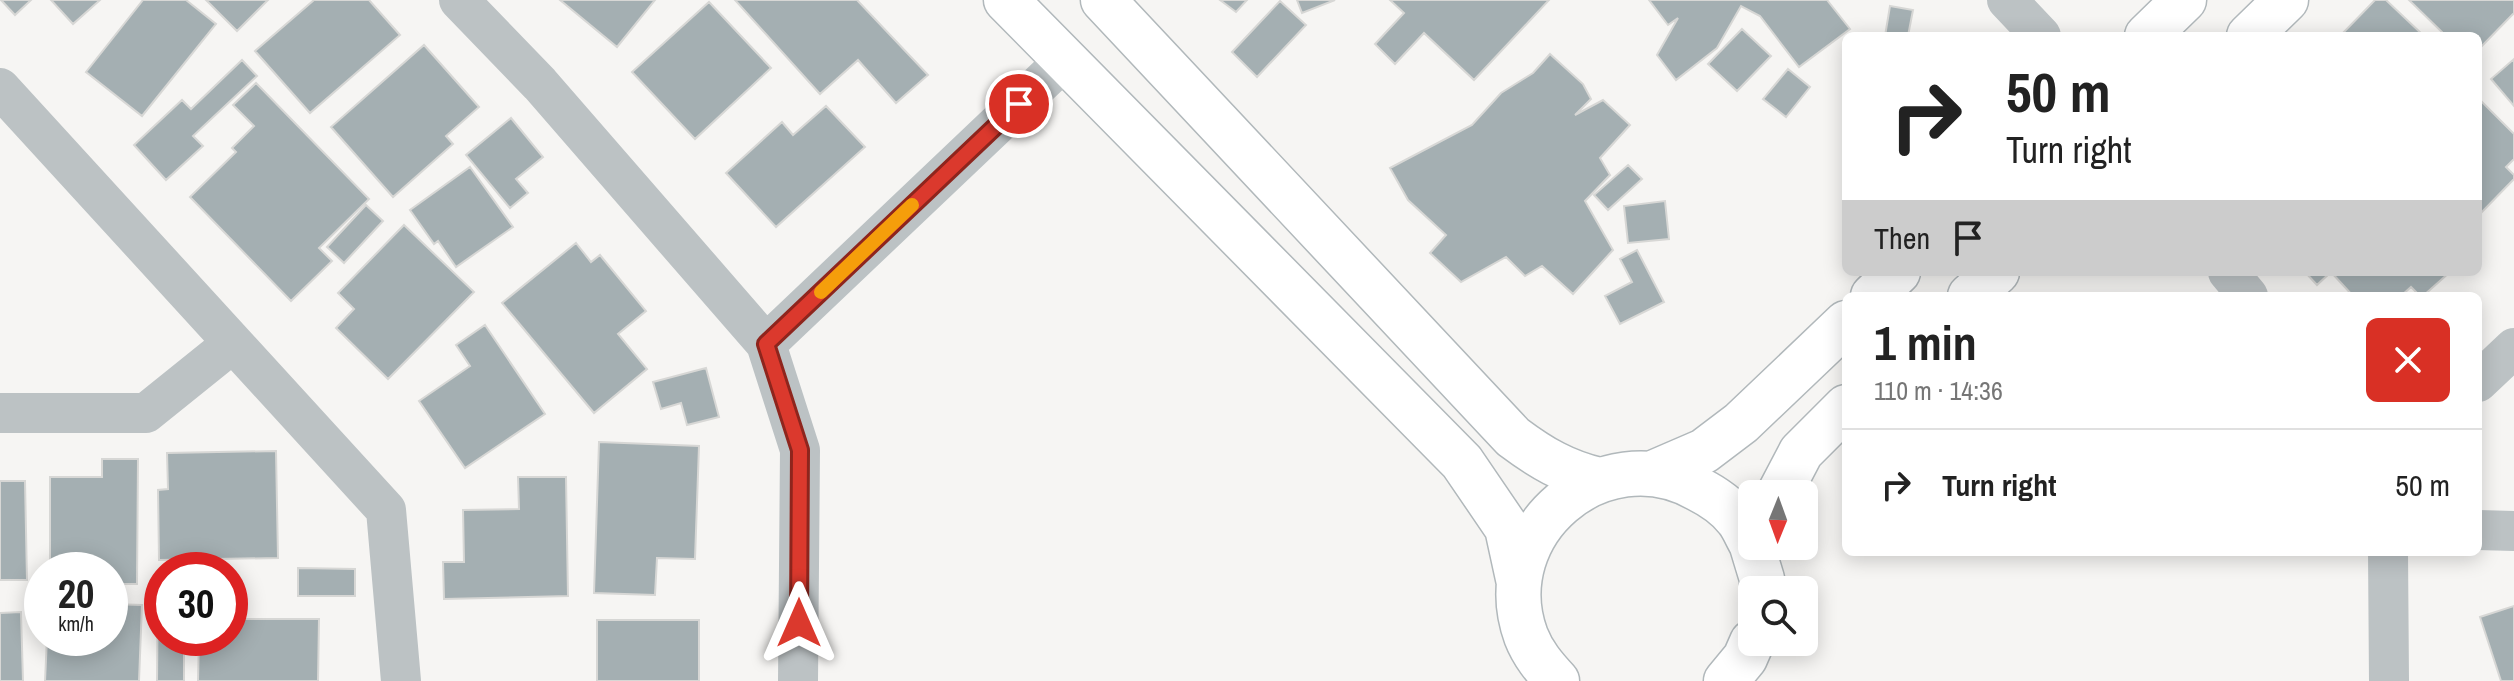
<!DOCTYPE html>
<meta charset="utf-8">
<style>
:root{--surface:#fff;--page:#f6f6f6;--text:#222;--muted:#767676;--line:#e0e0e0}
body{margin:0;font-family:"Archivo Narrow",sans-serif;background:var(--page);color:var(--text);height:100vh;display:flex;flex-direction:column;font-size:30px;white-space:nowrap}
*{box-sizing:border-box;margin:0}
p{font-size:26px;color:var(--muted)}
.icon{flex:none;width:44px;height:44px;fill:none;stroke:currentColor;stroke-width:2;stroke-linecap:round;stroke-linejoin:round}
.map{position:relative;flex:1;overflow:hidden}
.details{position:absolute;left:1842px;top:292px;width:640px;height:264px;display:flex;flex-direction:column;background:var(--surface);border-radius:12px;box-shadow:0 4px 20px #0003}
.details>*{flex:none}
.hud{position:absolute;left:1842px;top:32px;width:640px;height:244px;border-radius:12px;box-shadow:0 4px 20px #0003;background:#fff;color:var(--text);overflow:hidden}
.needle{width:52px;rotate:181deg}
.buttons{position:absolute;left:1738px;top:480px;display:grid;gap:16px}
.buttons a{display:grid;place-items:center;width:80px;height:80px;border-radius:12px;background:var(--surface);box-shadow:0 4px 20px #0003;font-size:40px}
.speed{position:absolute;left:24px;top:552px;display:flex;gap:16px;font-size:40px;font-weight:700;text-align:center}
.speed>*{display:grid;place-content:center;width:104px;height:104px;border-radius:50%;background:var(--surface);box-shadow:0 4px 20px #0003;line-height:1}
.speed small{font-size:20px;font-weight:400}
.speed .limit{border:12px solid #d22;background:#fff;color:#111}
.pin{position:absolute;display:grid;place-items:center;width:68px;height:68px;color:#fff;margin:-34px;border:4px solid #fff;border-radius:50%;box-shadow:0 2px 8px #0007}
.me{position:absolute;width:88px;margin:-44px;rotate:0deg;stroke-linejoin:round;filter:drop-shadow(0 0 6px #0008)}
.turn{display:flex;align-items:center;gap:28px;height:168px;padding:0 32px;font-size:36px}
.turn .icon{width:104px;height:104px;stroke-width:2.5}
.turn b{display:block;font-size:56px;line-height:68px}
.then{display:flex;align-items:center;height:76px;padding:0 32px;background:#0003;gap:16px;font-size:30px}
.round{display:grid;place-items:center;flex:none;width:84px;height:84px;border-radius:12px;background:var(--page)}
.headline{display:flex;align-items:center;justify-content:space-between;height:136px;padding:0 32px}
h1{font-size:48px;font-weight:700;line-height:60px}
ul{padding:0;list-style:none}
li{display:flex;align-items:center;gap:24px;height:112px;padding:0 32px;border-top:2px solid var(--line)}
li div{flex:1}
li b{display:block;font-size:30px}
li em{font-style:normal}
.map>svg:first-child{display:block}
.building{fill:#a4afb2;stroke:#d7d7d5;stroke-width:2}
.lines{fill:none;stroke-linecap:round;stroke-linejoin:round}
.secondary-casing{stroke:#b1b8bb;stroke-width:47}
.street{stroke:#bcc2c4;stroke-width:40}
.secondary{stroke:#fff;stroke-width:44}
.route-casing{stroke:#8e251d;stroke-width:20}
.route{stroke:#db392d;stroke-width:14}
.slow{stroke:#f59e0b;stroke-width:14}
</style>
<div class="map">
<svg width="2514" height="681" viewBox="0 0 2514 681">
<rect width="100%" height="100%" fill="#f6f5f3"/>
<path class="building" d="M1,0h30l-16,15z
M51,0h49l-27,24z
M143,0h43l30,24 -74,92 -56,-44z
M206,0h62l-31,31z
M314,0h55l31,35 -90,78 -55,-62z
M560,0h95l-38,47z
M735,0h122l71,75 -32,28 -38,-43 -38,34z
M1220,0h27l-11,12z
M1297,0h38l-33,13z
M1390,0h159l-75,80 -50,-47 -29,31 -20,-20 29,-31z
M1649,0h178l23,29 -51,38 -39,-51 -19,-10 -24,42 -41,32 -19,-25 21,-37 -10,7z
M2375,0h11l38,36h-84z
M2409,0h105v13l-36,37v-14h-32z
M1280,1l26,24 -49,52 -25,-25z
M709,2l62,66 -76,71 -63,-67z
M1890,6l23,4 -5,26h-23z
M1742,29l29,27 -34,35 -29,-27z
M424,45l55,62 -33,29 7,8 -60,53 -62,-70z
M1550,54l33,30 8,15 -16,16 28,-15 27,25 -30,33 10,17 -25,26 28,49 -40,44 -31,-28 -17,10 -19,-19 -45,25 -31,-29 16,-18 -38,-35 -18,-32 82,-43 29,-32 32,-20z
M2514,59v47l-23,-27z
M242,60l15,16 -64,60 10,10 -37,34 -32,-35 48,-45 9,9z
M1788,69l22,18 -24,30 -23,-18z
M256,83l113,116 -50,49 13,13 -41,40 -101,-104 46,-45 -4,-4 22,-22 -21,-21z
M2478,98l36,36v25l-8,8 8,8v4l-36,37z
M826,106l39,41 -89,80 -50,-54 56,-51 11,13z
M511,118l32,39 -27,22 12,14 -18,15 -44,-53z
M1628,165l14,14 -34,31 -14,-15z
M470,167l43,60 -57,40 -18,-26 -4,3 -24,-34z
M1665,201l4,38 -41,4 -4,-37z
M366,205l17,16 -39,42 -17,-16z
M404,225l70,67 -86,87 -52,-51 18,-19 -16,-16z
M576,243l15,19 9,-7 46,56 -28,23 29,35 -53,44 -92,-110z
M1637,250l27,52 -44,22 -15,-28 27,-14 -12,-23z
M2305,272h145l-27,24h-3l-9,-9 -10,9h-48l-22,-24 -14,13z
M485,325l60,89 -80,54 -46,-67 51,-35 -14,-21z
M706,368l13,49 -32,8 -6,-22 -20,6 -8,-27z
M599,442l100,4 -4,113 -38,-1 -2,37 -61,-2z
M276,451l2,107 -119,2 -1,-70 10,-1 -1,-36z
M102,459h36l-1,125h-27v-14h-60v-93h52z
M518,477h48l2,119 -124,3 -1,-37h21l-1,-52 56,-1z
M0,481h25l2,99h-27z
M298,568l57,1v27h-57z
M158,575h4v63h22v43h-27z
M110,604l32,1 -3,76h-94l2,-43h63z
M2514,606v75h-13l-21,-64z
M21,612l2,69h-23v-68z
M230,619h89l-1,62h-120l1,-43h31z
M597,620h102v61h-102z"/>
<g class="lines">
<defs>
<path id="secondary" d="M1006,0l456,462 45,66 12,55
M1103,0l410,437c28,21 52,35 86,43
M2147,36l37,-36
M2249,36l37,-36
M1873,296l25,-24
M1970,296l27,-24
M1653,473l51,-22 37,-28 105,-100
M1779,494l22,-42 45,-45
M1752,546l10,33v11
M1557,681c-13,-14 -24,-27 -31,-45 -38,-104 76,-201 172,-147 14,7 29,17 39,30 6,7 10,18 15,26
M1726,681l19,-23 7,-16"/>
</defs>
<use href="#secondary" class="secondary-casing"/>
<path class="street" d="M459,0l81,84 226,260 34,106 -2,231
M2007,0l34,36
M0,88l386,422 15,171
M2228,272l20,24
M766,344l299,-284
M2478,382l36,-34
M0,413h146l87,-70
M2478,530l36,1
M2388,552l1,129"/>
<use href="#secondary" class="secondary"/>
</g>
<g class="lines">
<defs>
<path id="route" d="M799,623l1,-173 -34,-106 253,-240"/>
</defs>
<use href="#route" class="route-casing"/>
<use href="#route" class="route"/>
<path class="slow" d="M821,292l91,-87"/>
</g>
</svg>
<div class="buttons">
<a><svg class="needle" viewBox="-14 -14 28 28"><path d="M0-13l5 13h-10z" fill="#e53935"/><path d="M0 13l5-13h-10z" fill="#767676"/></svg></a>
<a><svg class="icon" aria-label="search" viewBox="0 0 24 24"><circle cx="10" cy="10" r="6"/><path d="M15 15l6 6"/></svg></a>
</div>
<div class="speed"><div>20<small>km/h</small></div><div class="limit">30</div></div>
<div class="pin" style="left:1019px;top:104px;background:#d93025"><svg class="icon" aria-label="arrive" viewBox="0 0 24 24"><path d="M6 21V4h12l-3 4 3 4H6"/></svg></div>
<svg class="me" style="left:799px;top:623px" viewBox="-20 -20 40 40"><path d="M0-17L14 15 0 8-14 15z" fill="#db392d" stroke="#fff" stroke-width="4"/></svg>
<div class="hud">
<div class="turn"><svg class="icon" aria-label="right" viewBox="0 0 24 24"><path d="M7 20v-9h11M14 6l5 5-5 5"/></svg><div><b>50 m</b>Turn right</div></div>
<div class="then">Then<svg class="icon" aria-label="arrive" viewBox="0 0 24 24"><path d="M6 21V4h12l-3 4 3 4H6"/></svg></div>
</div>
<section class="details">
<div class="headline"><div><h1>1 min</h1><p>110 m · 14:36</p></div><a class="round" style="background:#d93025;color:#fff"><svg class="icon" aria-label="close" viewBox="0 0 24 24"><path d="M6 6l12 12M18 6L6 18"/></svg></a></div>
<ul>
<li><svg class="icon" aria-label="right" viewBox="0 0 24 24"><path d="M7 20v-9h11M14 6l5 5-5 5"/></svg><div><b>Turn right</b></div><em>50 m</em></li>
</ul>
</section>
</div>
